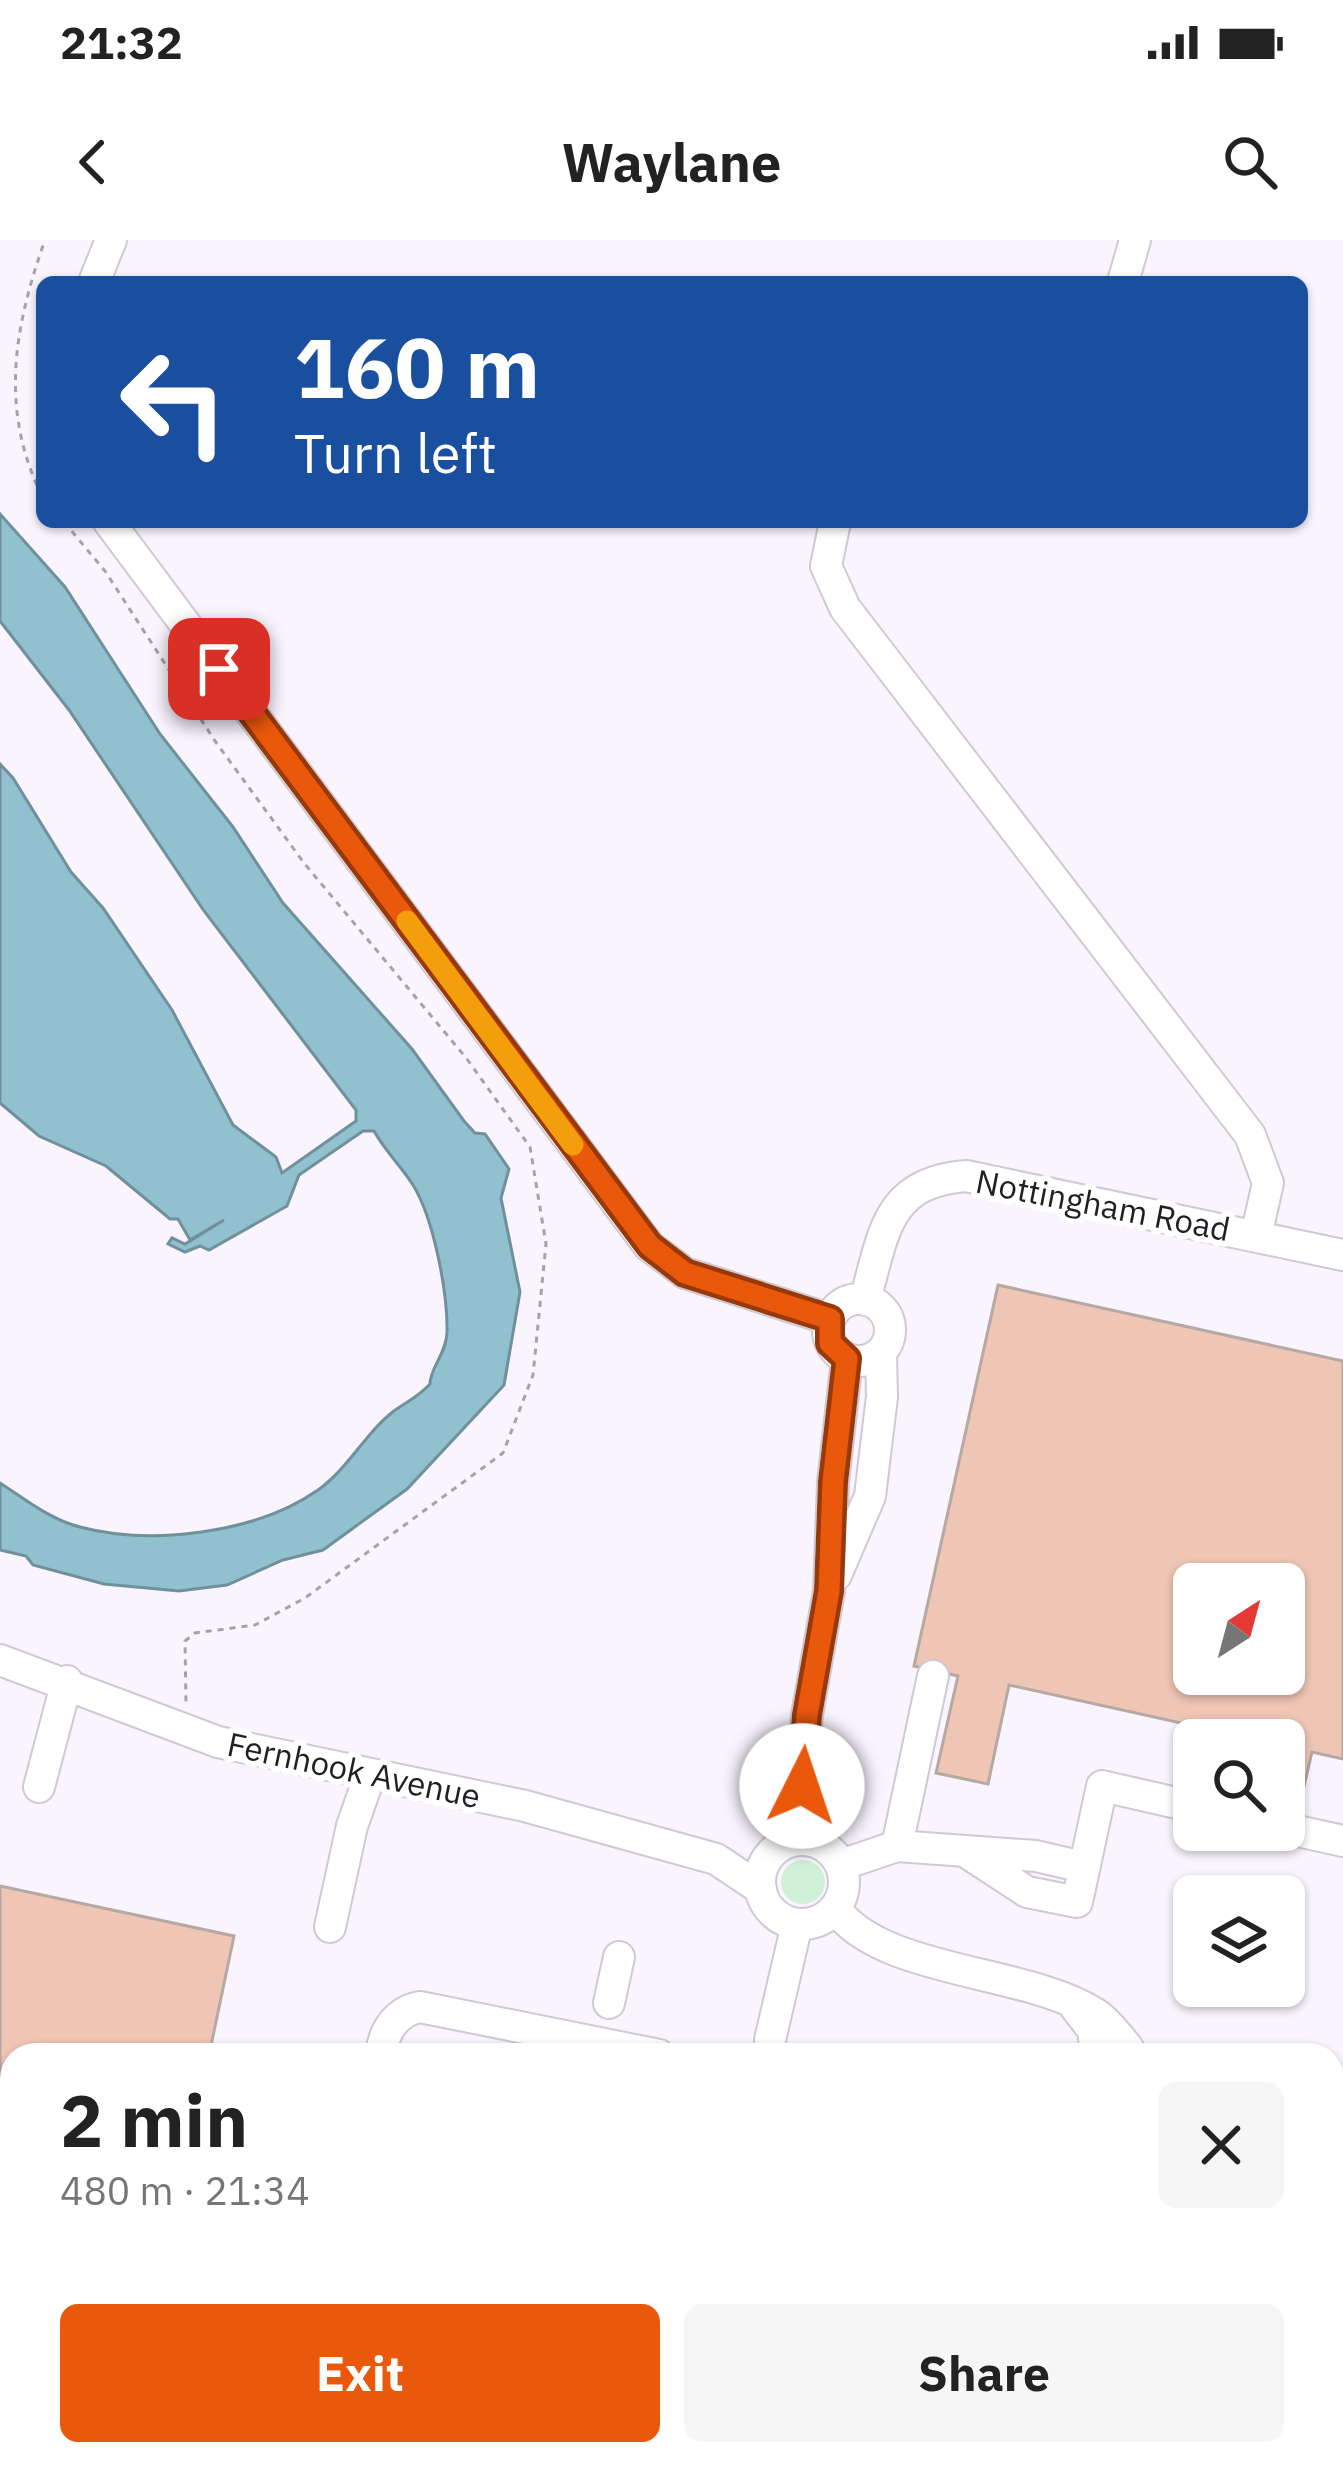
<!DOCTYPE html>
<meta charset="utf-8">
<style>
:root{--surface:#fff;--page:#f6f6f6;--text:#222;--muted:#767676;--accent:#ea580c}
body{margin:0;font-family:"IBM Plex Sans",sans-serif;background:var(--page);color:var(--text);height:100vh;display:flex;flex-direction:column;font-size:45px;white-space:nowrap}
*{box-sizing:border-box;margin:0}
p{font-size:39px;color:var(--muted)}
.icon{flex:none;width:66px;height:66px;fill:none;stroke:currentColor;stroke-width:2;stroke-linecap:round;stroke-linejoin:round}
.map{position:relative;flex:1;overflow:hidden}
.drawer{position:absolute;left:0px;top:1803px;width:1344px;height:423px;display:flex;flex-direction:column;background:var(--surface);border-radius:36px 36px 0 0;box-shadow:0 3px 9px #0004}
.drawer>*{flex:none}
.banner{position:absolute;left:36px;top:36px;width:1272px;height:252px;border-radius:18px;box-shadow:0 3px 9px #0004;background:#1a4fa0;color:#fff;overflow:hidden}
.needle{width:78px;rotate:36deg}
.tools{position:absolute;left:1173px;top:1323px;display:grid;gap:24px}
.tools a{display:grid;place-items:center;width:132px;height:132px;border-radius:18px;background:var(--surface);box-shadow:0 3px 9px #0004;font-size:60px}
.pin{position:absolute;display:grid;place-items:center;width:102px;height:102px;color:#fff;margin:-51px;border-radius:24px;box-shadow:0 6px 18px #0006}
.me{position:absolute;width:132px;margin:-66px;rotate:4deg;stroke-linejoin:round;filter:drop-shadow(0 0 9px #0008)}
.turn{display:flex;align-items:center;gap:42px;height:252px;padding:0 60px;font-size:54px}
.turn .icon{width:156px;height:156px;stroke-width:2.5}
.turn b{display:block;font-size:84px;line-height:102px}
.round{display:grid;place-items:center;flex:none;width:126px;height:126px;border-radius:18px;background:var(--page)}
.headline{display:flex;align-items:center;justify-content:space-between;height:204px;padding:0 60px}
h1{font-size:72px;font-weight:700;line-height:90px}
.cta{display:flex;gap:24px;margin-top:auto;padding:24px 60px}
.cta a{flex:1;height:138px;border-radius:18px;background:var(--accent);color:#fff;font-size:48px;font-weight:700;line-height:138px;text-align:center}
.cta a+a{background:var(--page);color:var(--text)}
.status{display:flex;justify-content:space-between;align-items:center;height:84px;padding:0 60px;background:var(--surface);direction:ltr}
.status svg{height:33px;fill:currentColor}
header{display:flex;justify-content:space-between;align-items:center;height:156px;padding:0 60px;background:var(--surface);font-size:54px;font-weight:700}
.map>svg:first-child{display:block}
.green{fill:#d0f0d7}
.water{fill:#91c0cf;stroke:#70909c;stroke-width:3}
.building{fill:#efc5b5;stroke:#b6a8a3;stroke-width:3;fill-rule:evenodd}
.lines{fill:none;stroke-linecap:round;stroke-linejoin:round}
.minor-casing{stroke:#cfc9d5;stroke-width:34}
.path{stroke:#a6a2aa;stroke-width:3;stroke-dasharray:6 6;stroke-linecap:butt}
.minor{stroke:#fff;stroke-width:30}
.route-casing{stroke:#983908;stroke-width:30}
.route{stroke:#ea580c;stroke-width:21}
.slow{stroke:#f59e0b;stroke-width:21}
.labels{text-anchor:middle;stroke-width:12;stroke-linejoin:round;paint-order:stroke}
.street-label{font-size:33px;fill:#221f24;stroke:#fff}
</style>
<div class="status"><b>21:32</b><svg viewBox="0 0 49 12"><path d="M0 12V9h3v3zM5 12V6h3v6zM10 12V3h3v9zM15 12V0h3v12zM26 1h20v11H26zM47 4h2v5h-2z"/></svg></div>
<header><svg class="icon" aria-label="back" viewBox="0 0 24 24"><path d="M15 5l-7 7 7 7"/></svg>Waylane<svg class="icon" aria-label="search" viewBox="0 0 24 24"><circle cx="10" cy="10" r="6"/><path d="M15 15l6 6"/></svg></header>
<div class="map">
<svg width="1343" height="2225" viewBox="0 0 1343 2225">
<rect width="100%" height="100%" fill="#f9f4fe"/>
<path class="green" d="M781 1642a22 22 0 1 1 44 0a22 22 0 1 1-44 0Z"/>
<path class="water" d="M0,274l65,73 95,147 73,93 50,76 129,146 52,72 11,12 10,1 24,35 -8,29 19,94 -16,93 -97,104 -84,61 -40,10 -56,25 -48,6 -75,-7 -71,-19 -7,-9 -26,-6v-67c25,16 51,37 80,44 72,19 177,6 238,-37 30,-21 47,-57 76,-79 14,-10 24,-14 36,-27 0,-16 16,-30 17,-51 1,-39 -13,-114 -34,-148 -12,-19 -28,-34 -39,-54h-11l-64,44 -12,31 -78,44 -9,-4 -15,6 -17,-8 4,-6 13,6 39,-24 -34,20 -12,-21h-8l-64,-53 -67,-30 -39,-33v-339l13,14 58,94 32,36 69,102 61,115 43,32 6,16 74,-52v-11l-152,-199 -135,-201 -69,-89z"/>
<path class="building" d="M998,1045l345,76v398l-31,-7 -8,34 -20,-5v-41h-26l-249,-55 -21,99 -52,-11 22,-97 -44,-10zM1194,1344h90v90h-90z
M0,1646l234,50 -25,119h-197v399h111l-2,11h-121z
M429,2214h481l-2,11h-482z"/>
<g class="lines">
<defs>
<path id="minor" d="M94,42l17,-42
M1123,42l12,-42
M109,282l540,724 36,27 144,46
M835,282l-9,44 19,42 405,527 18,48 -12,53
M828 1090a31 31 0 1 1 62 0a31 31 0 1 1-62 0Z
M865,1060c19,-67 21,-118 101,-124l377,79
M836,1335l34,-79 12,-99 -1,-45
M0,1420l218,82 307,64 191,53 45,30
M39,1547l28,-106
M1284,1588l59,13
M760 1642a42 42 0 1 1 84 0a42 42 0 1 1-84 0Z
M781,1606l20,-45 6,-86 22,-124 4,-109 14,-123
M897,1606l36,-170
M966,1612l61,40 50,10 25,-116 92,21
M841,1625l56,-19 139,10 47,11
M835,1668c46,66 192,61 261,106 12,8 23,23 32,34l1,7
M330,1687l22,-101 18,-51
M609,1763l10,-46
M1076,1768l17,22 3,25
M770,1800l27,-116
M381,1815c2,-24 16,-44 39,-48l239,48
M344,2225l2,-11
M980,2225l3,-11"/>
</defs>
<use href="#minor" class="minor-casing"/>
<path class="path" d="M42,256c-42,-85 -29,-166 3,-256
M64,282l41,49 110,170 89,122 163,196 63,88 16,97 -13,131 -30,78 -198,145 -50,27 -60,8 -10,8 1,63"/>
<use href="#minor" class="minor"/>
</g>
<g class="lines">
<defs>
<path id="route" d="M219,429l431,577 35,27 145,46v24l17,16 -14,123 -4,109 -22,124 -5,71"/>
</defs>
<use href="#route" class="route-casing"/>
<use href="#route" class="route"/>
<path class="slow" d="M407,681l166,224"/>
</g>
<g class="labels">
<g class="street-label">
<text transform="translate(1103 965) rotate(11)" y="12">Nottingham Road</text>
<text transform="translate(354 1530) rotate(12)" y="12">Fernhook Avenue</text>
</g>
</g>
</svg>
<div class="tools">
<a><svg class="needle" viewBox="-14 -14 28 28"><path d="M0-13l5 13h-10z" fill="#e53935"/><path d="M0 13l5-13h-10z" fill="#767676"/></svg></a>
<a><svg class="icon" aria-label="search" viewBox="0 0 24 24"><circle cx="10" cy="10" r="6"/><path d="M15 15l6 6"/></svg></a>
<a><svg class="icon" aria-label="layers" viewBox="0 0 24 24"><path d="M12 4l9 5-9 5-9-5zM3 14l9 5 9-5"/></svg></a>
</div>
<div class="pin" style="left:219px;top:429px;background:#d93025"><svg class="icon" aria-label="arrive" viewBox="0 0 24 24"><path d="M6 21V4h12l-3 4 3 4H6"/></svg></div>
<svg class="me" style="left:802px;top:1546px" viewBox="-20 -20 40 40"><circle r="19" fill="#fff"/><path d="M0-13L10 11 0 6-10 11z" fill="#ea580c"/></svg>
<div class="banner">
<div class="turn"><svg class="icon" aria-label="left" viewBox="0 0 24 24"><path d="M17 20v-9H6M10 6l-5 5 5 5"/></svg><div><b>160 m</b>Turn left</div></div>
</div>
<section class="drawer">
<div class="headline"><div><h1>2 min</h1><p>480 m · 21:34</p></div><a class="round"><svg class="icon" aria-label="close" viewBox="0 0 24 24"><path d="M6 6l12 12M18 6L6 18"/></svg></a></div>
<div class="cta"><a>Exit</a><a>Share</a></div>
</section>
</div>
